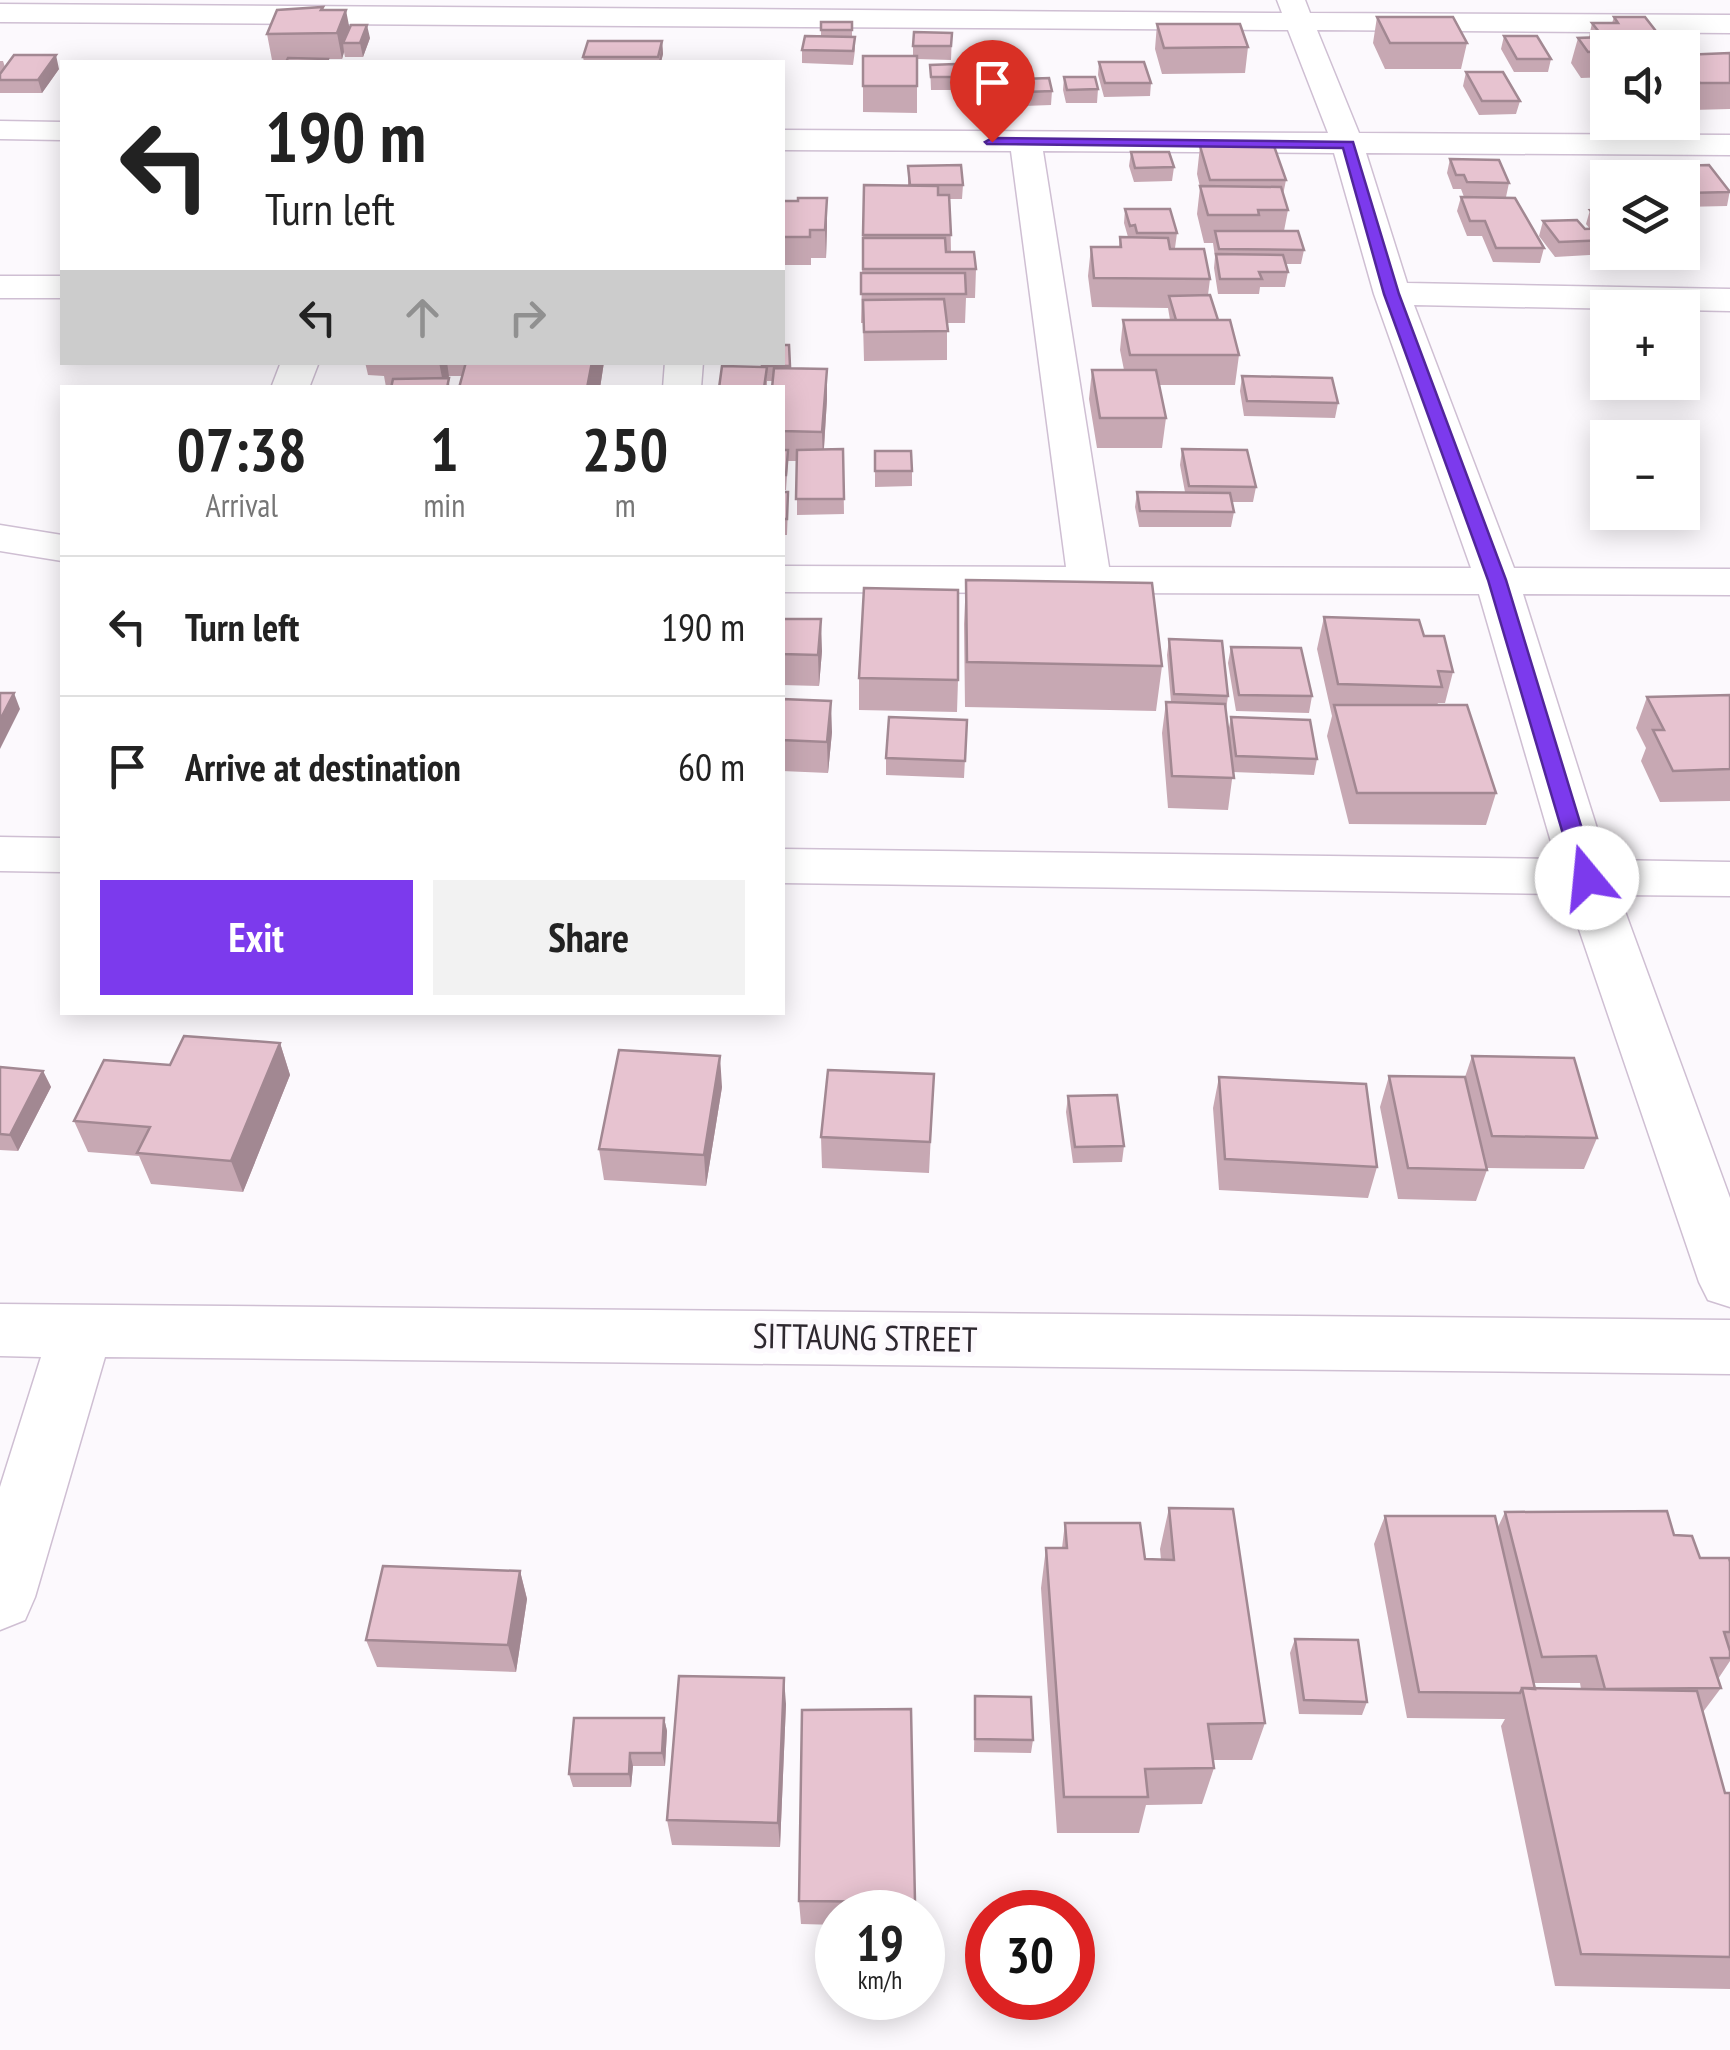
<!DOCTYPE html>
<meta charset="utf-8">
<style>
:root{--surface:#fff;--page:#f2f2f2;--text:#222;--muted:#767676;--line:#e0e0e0;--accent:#7c3aed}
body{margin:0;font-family:"PT Sans Narrow",sans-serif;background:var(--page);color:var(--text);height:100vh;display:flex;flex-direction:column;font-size:38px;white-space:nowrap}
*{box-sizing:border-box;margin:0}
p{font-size:32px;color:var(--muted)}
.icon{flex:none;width:55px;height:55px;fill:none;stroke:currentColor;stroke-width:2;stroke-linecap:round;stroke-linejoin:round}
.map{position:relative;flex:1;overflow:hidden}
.drawer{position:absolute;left:60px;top:385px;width:725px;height:630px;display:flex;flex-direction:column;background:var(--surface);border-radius:0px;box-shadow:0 5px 25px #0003}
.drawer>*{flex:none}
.guide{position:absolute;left:60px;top:60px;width:725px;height:305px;border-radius:0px;box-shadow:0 5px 25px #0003;background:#fff;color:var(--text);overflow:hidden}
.tools{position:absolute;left:1590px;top:30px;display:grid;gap:20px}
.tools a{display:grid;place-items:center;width:110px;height:110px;border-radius:0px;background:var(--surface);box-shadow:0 5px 25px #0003;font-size:50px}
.speed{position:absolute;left:815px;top:1890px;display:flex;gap:20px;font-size:50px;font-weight:700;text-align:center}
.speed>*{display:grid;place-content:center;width:130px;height:130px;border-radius:50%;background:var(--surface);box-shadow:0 5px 25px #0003;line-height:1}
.speed small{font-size:25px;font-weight:400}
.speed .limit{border:15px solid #d22;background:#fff;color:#111}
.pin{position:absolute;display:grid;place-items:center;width:85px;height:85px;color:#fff;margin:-102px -42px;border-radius:50% 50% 50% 0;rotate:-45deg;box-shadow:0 0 10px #0007}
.pin .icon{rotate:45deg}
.me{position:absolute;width:110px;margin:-55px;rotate:343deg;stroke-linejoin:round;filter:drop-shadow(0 0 8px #0008)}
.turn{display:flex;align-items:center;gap:35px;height:210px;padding:0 40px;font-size:45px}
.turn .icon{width:130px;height:130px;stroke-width:2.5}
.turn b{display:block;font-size:70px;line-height:85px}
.lanes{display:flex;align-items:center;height:95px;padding:0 40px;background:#0003;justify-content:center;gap:50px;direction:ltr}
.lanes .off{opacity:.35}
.eta{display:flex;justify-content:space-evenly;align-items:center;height:170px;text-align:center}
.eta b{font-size:60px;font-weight:700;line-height:70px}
.button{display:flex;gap:20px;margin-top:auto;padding:20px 40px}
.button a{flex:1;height:115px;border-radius:0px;background:var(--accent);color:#fff;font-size:40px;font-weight:700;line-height:115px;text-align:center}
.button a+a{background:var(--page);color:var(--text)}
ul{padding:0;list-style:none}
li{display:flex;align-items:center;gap:30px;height:140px;padding:0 40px;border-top:2px solid var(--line)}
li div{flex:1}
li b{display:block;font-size:38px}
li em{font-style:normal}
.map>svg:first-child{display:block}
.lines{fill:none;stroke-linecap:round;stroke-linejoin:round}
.minor-casing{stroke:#cfbfd3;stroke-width:3}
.minor{fill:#fff;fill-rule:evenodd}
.wall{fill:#c7a8b3;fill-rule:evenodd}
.shaded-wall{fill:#a28892}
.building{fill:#e7c3d0;stroke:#a28892;stroke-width:2.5}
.route{fill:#7c3aed;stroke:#51269a;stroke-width:2.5}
.labels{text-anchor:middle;stroke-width:10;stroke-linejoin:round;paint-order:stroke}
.street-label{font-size:35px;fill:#2e282f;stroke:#fcf9fd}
</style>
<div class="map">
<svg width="1730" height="2050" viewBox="0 0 1730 2050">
<rect width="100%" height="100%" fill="#fcf9fd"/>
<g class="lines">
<defs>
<path id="minor" d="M1277,0h28l5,13 420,2v18l-413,-3 42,103 371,2v20l-364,-2 41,130 323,6v22l-316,-6 100,263 216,1v26l-207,-1 84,266 123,2v34l-111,-1 111,303v109l-22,-7 -9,-18 -132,-388 -785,-11v-34l774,10 -77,-265 -697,-2v-26l284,1 -55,-416 -229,-1v-20l546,3 -40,-103 -1288,-8v-18l1282,9zM1043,151l291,2 40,141 97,274 -362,-1z
M0,121l62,1v18l-62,-1z
M0,276h62v22h-62z
M281,362h38l-10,26h-38z
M665,362h38l-2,26h-38z
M0,525l62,10v26l-62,-10z
M0,837l62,1v34l-62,-1z
M0,1304l1730,16v54l-1625,-17 -70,240 -10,23 -25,10v-143l41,-130 -41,-1z"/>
</defs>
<use href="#minor" class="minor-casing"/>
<use href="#minor" class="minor"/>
</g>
<path class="wall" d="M323,7l1,3 25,18 21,10 -7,19h-18l-1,-5 -2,7h-14l1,3h-43l1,-2h-15l-5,-26z
M1377,17l90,26 -6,26h-76l-12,-26z
M1614,17h31l-37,31v29l-27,1 -10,-15 7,-25 11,-1 3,-14h20z
M821,22h31v15h3v13l-2,15 -51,-2v-13l19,-14z
M1157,24l91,23 -3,26 -83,1 -7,-25z
M952,33l-1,27 -34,-1v54l-54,-1v-56h50v-10z
M1504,36l47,23 -3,13h-34l-13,-23z
M662,41l1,13 -2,8h-77l-1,-5z
M1730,53v56l-38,1 -10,-13v-42z
M0,61h3l2,6 54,2 -17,24h-42z
M1099,62l52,21 -1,13 -46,1 -6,-22z
M930,65l27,12v13h-26z
M1466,72l54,29 -4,13 -37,1 -16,-29z
M1064,77l34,12 -1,14h-31l-3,-13z
M1022,79l30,12 -1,14 -27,1 -3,-14z
M1200,146l86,34 -3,15 5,15 -4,21 20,19 -3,14h-15l2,8 -3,15h-25l-1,7h-41l-4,-26 1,-11 -2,-14h-9l-7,-29 3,-27 -3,-13z
M1131,152l43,15 -2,14 -38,1 -5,-16z
M1450,159l59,24 -3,14h-42l-3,-8h-8l-6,-16z
M908,166l55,19 -1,14h-12l1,53 25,17 -1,29h-9l-1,25h-18v37l-83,1 -1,-38h-2l3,-138 44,1z
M1675,166l55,24 -3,16 -45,1v-29h-12z
M1461,197l83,51 -4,15 -47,-1 -11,-26h-15l-10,-25z
M782,201l45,25 -1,32h-15v7h-29z
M1125,209l52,24 -2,15h-5l40,31 -2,16 10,25 21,35 -4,30h-76l7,33 -4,30h-65l-8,-49 3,-29h32l-4,-20 3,-30h47l-2,-12 -76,-1 -4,-31 3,-29h28l1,-10h8l-4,-14z
M1608,209v43l16,1 -69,4 -16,-21 4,-15 47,8 -4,-5 4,-14z
M789,345l1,23 37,31 -3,50h19l1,65 -47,1v-54h-9l-2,29h-4v-102l-10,-7h-5v7h-48l43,-21z
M365,362h239l-4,26h-141l3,-12h-13l-1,2 2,10 -64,-1 -2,-11 -16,-1z
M1242,376l96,27 -3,15 -91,-2 -4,-25z
M1182,449l74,38 -3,15h-21l2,10 -3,15h-92l-4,-20 2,-15h48l-5,-27z
M875,451l37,20v15l-37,1z
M782,492l6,15 -1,28h-5z
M966,580l196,86 -6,45 -191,-4 -1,-83z
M1324,617l100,19 29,36 -8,31h-7l-1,2 59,88 -10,32 -137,-1 -22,-88 5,-20 -15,-67z
M782,619l40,32 -3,35 -37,-1z
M1169,639l59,57 -2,14 2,23 3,-16 86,42 -3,16 -81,-3 -5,38 -60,-2 -6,-75 4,-31h5l-4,-47z
M1231,647l81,49 -3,17 -73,-2 -8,-48z
M859,678l99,2 -1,32 -98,-2z
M1730,695v106l-70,1 -19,-41 5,-13 -10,-20 11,-31z
M782,699l50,33 -4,41 -46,-2z
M967,720l-3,58 -78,-3v-17z
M280,1043l10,32 -47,117 -92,-8 -12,-28 -51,-4 -14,-31 96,-56z
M1472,1056l125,82 -13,31 -97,-1v2l-11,31 -78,-2 -18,-92 9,-31 76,1z
M0,1067l43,4 8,16 -33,64 -18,-1z
M934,1074l-5,99 -107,-5 -1,-31z
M1219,1077l158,90 -9,31 -149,-8 -6,-82z
M722,1087l-16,99 -102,-6 -5,-31z
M1068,1096l56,50 -2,16 -49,1 -7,-51z
M1169,1508l96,215 -13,37h-39l1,8 -12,36 -56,1 -7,28h-82l-16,-245 5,-40h16l3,-25 80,36 16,1 -1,-11z
M1505,1512l169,23 26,23 30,4v99l-12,18 3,9 -18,24 22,81h5v196l-175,-3 -54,-260 4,-7 -98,-1 -33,-174 11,-28 113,11zM1533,1683h47l1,6h-46z
M520,1571l7,28 -11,73 -139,-5 -11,-27z
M1295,1639l72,63 -5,13 -63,-1 -9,-61z
M975,1696l58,44 -2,13 -57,-1z
M786,1704l-6,143 -108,-2 -5,-25z
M664,1718l3,13 -2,35h-32l-2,21h-58l-4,-13z
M799,1901l116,1 -1,10h-76v13l-37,-1z"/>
<path class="shaded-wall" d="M346,10l5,26 -8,7 1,9 -2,7 -5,-26z
M367,25l3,13 -7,19 -3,-14z
M662,41l1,13 -2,8h-2z
M56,55l3,14 -17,24 -4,-13z
M827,198v28l-1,32 -1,-28z
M439,362h8l2,14 -5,12z
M592,362h12l-4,26h-13z
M827,369v30l-4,63 -1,-30z
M821,619l1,32 -3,35 -1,-31z
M14,693l6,16 -20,40v-29z
M831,701l1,31 -4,41 -1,-31z
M280,1043l10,32 -47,117 -12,-31z
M720,1056l2,31 -16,99 -2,-31z
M43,1071l8,16 -33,64 -8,-16z
M520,1571l7,28 -11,73 -8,-27z
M784,1678l2,26 -6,143 -2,-24z
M664,1718l3,13 -2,35 -3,-13z
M630,1753l3,13 -2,21 -2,-13z"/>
<path class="building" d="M323,7l-2,3h25l-9,23 -70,1 10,-24z
M1377,17h76l14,26h-77z
M1614,17h31l24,31h-61v3l-20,1 -10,-14 25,-1 -11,-14h26z
M821,22h31v8h-31z
M1157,24h83l8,23 -84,1z
M351,25h16l-7,18h-17z
M914,32l38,1 -1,13h-38z
M805,36l50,1 -2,14 -51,-1z
M1504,36h33l14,23h-34z
M588,41h74l-4,16h-75z
M1730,53v30h-30l-18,-22v-6z
M14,55h42l-18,25h-38v-6z
M863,56h54v30h-54z
M288,58l40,1 -1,3h-41z
M1099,62h45l7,21h-46z
M955,64l2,13h-26l-1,-12z
M1466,72h37l17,29h-38z
M1064,77h31l3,12 -31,1z
M1049,78l3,13 -27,1 -3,-13z
M1200,146h74l12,34h-76z
M1131,152h38l5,15 -39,1z
M1450,159l49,1 10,23 -42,-1 -3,-7h-8z
M961,165l2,20h-53l-2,-19z
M1709,165l21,27 -45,1 -3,-3v-12h-10l-2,-3h13l-8,-9z
M864,185l74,1v9h11l2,40h-88z
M1200,186l81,1 7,23h-30l1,5h-51z
M1461,197l54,1 29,50h-48l-11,-27h-15z
M798,198h29l-2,32h-15v7h-28v-36h16z
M1125,209h45l7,24h-40l-2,-8 -5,1z
M1608,209v14h-8l-10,-13z
M1577,220l8,9 23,-1v12l-49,2 -16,-21z
M1215,231h83l6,19 -85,-1z
M1120,237l48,1 2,11h34l6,30 -116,-1 -3,-31h30z
M863,238h82l1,14h28l2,17h-113z
M1216,254l67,1 5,17h-29l3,7h-42z
M861,273h104l1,21h-105z
M1210,295l8,25h-42l-7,-24z
M944,299l4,32 -84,1 -1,-32z
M1123,320h107l9,35h-109z
M782,345h7l1,21h-28v-4h20z
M466,362h126l-5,26h-128z
M722,366l45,1 -3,21h-45z
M774,368l53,1 -5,63 -40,-1v-43h-10z
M1092,370h64l10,48h-66z
M1242,376l90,2 6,25 -91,-2z
M449,378l-2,10h-56l2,-9z
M843,449l1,50h-48l1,-49z
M1182,449l65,1 9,37 -67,-1z
M782,450h6l-2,25h-4z
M875,451h36l1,20h-37z
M782,492h6l-1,27h-5z
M1137,492l93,1 4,19 -94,-1z
M966,580l186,3 10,83 -195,-4z
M864,588l94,2v90l-99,-2z
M1324,617l95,3 5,16h20l9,36 -15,-1 4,16 -104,-3z
M782,619h39l-3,36 -36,-1z
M1169,639l53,2 6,55 -54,-2z
M1231,647l70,1 11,48 -73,-1z
M0,693h14l-14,27z
M1730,695v74l-57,2 -20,-41h11l-17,-33z
M782,699l49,2 -4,41 -45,-2z
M1166,702l59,2 9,74 -62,-2z
M1334,705h133l29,88h-139z
M889,717l78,3 -2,41 -79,-3z
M1231,717l79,3 7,39 -81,-3z
M184,1036l96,7 -49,118 -94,-8 13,-26 -76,-6 30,-61 66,5z
M619,1050l101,6 -16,99 -105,-6z
M1472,1056l102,2 23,80 -105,-2z
M0,1067l43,4 -33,64 -10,-1z
M828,1070l106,4 -4,68 -109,-5z
M1389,1076l76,1 22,93 -79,-2z
M1219,1077l147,7 11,83 -152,-8z
M1117,1095l7,51 -49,1 -7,-51z
M1169,1508l64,1 32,214 -57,1 6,44 -69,1 3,28h-84l-18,-249h21l-2,-25h75l5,36 29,1z
M1667,1511l7,24 18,1 8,22h29l1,4v70h-6l6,19v7h-19l10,30 -116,1 -9,-33 -54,1 -37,-145z
M1385,1516h110l40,173 -13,-1 -2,5 -101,-1z
M383,1566l137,5 -12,74 -142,-5z
M1295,1639l63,1 9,62 -63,-2z
M679,1676l105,2 -6,145 -111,-3z
M1522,1688l175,3 28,102h5v164l-149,-3z
M975,1696l56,1 2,43 -58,-1z
M911,1709l4,193 -116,-1 3,-191z
M574,1718h90l-2,35h-32l-1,21h-60z"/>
<path class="route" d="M992,138l361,4 46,152 107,286 91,298 -3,5 -7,2 -11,-7 -88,-298 -104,-286 -41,-146 -356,-4 -2,-2z"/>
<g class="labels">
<g class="street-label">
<text transform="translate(865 1338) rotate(1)" y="12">SITTAUNG STREET</text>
</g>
</g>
</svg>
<div class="tools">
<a><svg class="icon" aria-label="sound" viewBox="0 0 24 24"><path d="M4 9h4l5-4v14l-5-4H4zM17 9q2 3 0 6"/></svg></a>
<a><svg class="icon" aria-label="layers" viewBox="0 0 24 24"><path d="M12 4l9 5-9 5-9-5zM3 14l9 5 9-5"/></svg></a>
<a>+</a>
<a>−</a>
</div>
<div class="speed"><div>19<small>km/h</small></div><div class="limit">30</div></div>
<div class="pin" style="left:992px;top:142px;background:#d93025"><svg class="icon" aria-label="arrive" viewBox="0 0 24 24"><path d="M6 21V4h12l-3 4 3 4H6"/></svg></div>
<svg class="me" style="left:1587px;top:878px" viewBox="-20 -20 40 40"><circle r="19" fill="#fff"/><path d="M0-13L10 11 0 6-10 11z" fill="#7c3aed"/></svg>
<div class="guide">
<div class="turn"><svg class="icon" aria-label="left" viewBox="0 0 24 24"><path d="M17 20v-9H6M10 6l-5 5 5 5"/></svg><div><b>190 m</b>Turn left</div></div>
<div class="lanes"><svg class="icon" aria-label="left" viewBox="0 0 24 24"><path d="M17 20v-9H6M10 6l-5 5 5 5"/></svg><svg class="icon off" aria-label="ahead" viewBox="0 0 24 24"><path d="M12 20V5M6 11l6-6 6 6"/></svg><svg class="icon off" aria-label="right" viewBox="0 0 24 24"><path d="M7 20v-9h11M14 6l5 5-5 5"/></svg></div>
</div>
<section class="drawer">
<div class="eta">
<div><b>07:38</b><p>Arrival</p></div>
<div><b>1</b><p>min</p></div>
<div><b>250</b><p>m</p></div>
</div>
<ul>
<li><svg class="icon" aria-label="left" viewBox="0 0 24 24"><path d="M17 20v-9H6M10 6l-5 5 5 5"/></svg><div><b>Turn left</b></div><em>190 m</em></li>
<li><svg class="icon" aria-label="arrive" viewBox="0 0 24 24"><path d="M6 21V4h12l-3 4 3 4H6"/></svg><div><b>Arrive at destination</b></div><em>60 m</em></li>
</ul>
<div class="button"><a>Exit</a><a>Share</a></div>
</section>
</div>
